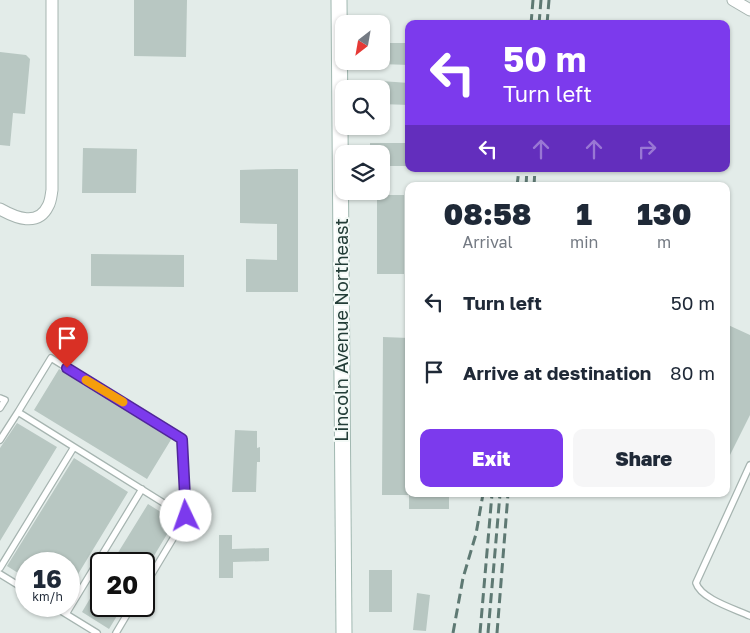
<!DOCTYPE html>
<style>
:root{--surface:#fff;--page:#f6f6f7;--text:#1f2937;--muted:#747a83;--accent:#7c3aed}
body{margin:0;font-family:"Golos Text",sans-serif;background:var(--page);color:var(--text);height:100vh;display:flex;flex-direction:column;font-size:19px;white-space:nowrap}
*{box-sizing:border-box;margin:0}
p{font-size:16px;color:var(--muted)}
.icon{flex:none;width:28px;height:28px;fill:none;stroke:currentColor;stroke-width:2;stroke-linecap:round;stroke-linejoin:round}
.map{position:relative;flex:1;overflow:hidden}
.details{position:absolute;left:405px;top:182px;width:325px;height:315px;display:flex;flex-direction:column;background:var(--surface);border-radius:10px;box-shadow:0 1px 4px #0004}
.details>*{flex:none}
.banner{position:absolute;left:405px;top:20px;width:325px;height:152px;border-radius:10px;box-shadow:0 1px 4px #0004;background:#7c3aed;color:#fff;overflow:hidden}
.needle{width:32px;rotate:211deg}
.buttons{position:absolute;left:335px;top:15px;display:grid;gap:10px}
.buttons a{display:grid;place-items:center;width:55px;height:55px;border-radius:10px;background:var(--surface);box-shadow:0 1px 4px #0004;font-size:25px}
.speed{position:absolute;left:15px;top:552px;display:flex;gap:10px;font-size:25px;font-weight:700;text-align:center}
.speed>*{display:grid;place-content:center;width:65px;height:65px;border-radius:50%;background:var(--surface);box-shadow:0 1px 4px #0004;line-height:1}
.speed small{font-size:12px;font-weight:400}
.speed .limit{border:2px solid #111;border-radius:8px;background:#fff;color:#111}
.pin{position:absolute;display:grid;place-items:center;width:42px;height:42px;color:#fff;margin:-51px -21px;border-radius:50% 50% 50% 0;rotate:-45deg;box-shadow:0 0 5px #0007}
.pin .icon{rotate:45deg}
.me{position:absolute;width:55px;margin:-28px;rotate:357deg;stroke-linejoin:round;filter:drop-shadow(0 0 4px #0008)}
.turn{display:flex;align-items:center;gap:18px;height:105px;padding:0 15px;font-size:22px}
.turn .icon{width:65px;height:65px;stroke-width:2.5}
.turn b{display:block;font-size:35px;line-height:42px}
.lanes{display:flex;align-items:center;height:48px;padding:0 15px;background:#0003;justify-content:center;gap:25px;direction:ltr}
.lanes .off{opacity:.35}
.eta{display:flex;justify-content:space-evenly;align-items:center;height:85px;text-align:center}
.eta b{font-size:30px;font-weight:800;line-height:35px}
.button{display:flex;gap:10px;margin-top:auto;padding:10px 15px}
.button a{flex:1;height:58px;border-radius:10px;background:var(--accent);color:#fff;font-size:20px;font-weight:800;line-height:58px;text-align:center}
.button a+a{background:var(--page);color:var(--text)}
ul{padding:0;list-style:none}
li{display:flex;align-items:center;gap:15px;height:70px;padding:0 15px}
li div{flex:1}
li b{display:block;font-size:19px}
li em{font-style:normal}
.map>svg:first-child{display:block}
.building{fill:#b8c7c2}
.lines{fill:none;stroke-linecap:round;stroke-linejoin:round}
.lane-casing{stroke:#a6b4b0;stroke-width:8}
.street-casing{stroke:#a6b4b0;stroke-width:13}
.secondary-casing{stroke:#a1b8b1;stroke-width:17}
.lane{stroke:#fff;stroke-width:5.5}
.street{stroke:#fff;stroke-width:11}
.secondary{stroke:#fff;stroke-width:15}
.rail{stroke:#5e7973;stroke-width:3;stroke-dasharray:10 5;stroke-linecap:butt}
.route-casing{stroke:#51269a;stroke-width:12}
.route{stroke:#7c3aed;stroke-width:9}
.slow{stroke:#f59e0b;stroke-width:9}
.labels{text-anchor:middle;stroke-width:4;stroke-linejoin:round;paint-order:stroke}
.street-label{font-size:18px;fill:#233d37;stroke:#f3f9f6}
</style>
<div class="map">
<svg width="750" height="633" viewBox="0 0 750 633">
<rect width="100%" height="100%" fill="#e3ece9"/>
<path class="building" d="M134,0h53l-1,57 -52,-1z
M381,43h28v22l-28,-1z
M0,52l26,3 4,4 -5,55 -12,-1 -3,33 -10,-1z
M381,81l28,2v22l-28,-1z
M370,143h39v23h-28v-12h-11z
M83,148l54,1 -1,44h-54z
M277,169h21v123h-52v-33l31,1v-36l-37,-1v-53z
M377,195h27v79h-27z
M91,254l93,1v32l-93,-1z
M726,324l24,11v80l-24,48z
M383,337l26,1v157h-27z
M59,369l113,69 -25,41 -113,-69z
M17,423l40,24 -57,94v-93z
M235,430l22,1v17l3,-1v15h-3l-1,30h-24z
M74,458l54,34 -59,97v-25h-43v14l-19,-12z
M409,494h40v15h-40z
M148,504l27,17 -26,43h-38z
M219,535h13v14l37,-1v13l-36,1v16h-14z
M369,570h23v42h-23z
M101,580v26h22l-14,23 -27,-17z
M417,593l13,2 -4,36 -13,-1z"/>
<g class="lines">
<defs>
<path id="lane" d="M0,398l5,2 -5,8
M0,440l18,-28
M74,447l112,70
M750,465l-54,118c5,16 39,26 54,33
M0,568l74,-121 -56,-35 33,-54 131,81 4,78 -42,70
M0,574l26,16
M53,606l44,27
M66,614l76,-125
M116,633l16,-27"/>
<path id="street" d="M733,0l17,10
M0,209c16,9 38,18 48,-3 3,-5 3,-11 4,-16v-190"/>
<path id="secondary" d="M339,0l5,633"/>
</defs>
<use href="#lane" class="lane-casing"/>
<use href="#street" class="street-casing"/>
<use href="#secondary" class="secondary-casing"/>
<use href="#lane" class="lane"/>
<use href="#street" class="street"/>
<use href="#secondary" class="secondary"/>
<path class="rail" d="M531,24l2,-24
M539,24l2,-24
M547,24l2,-24
M517,186l2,-17
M526,186l1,-17
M534,186l1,-17
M453,633l10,-55 13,-44 7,-40
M480,633l12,-139
M488,633l12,-139
M497,633l11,-139"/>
</g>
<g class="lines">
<defs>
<path id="route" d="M67,368l115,71 4,77"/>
</defs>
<use href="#route" class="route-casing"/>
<use href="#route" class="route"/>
<path class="slow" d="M86,380l37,22"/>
</g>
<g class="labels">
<g class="street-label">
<text transform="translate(342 330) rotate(-90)" y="6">Lincoln Avenue Northeast</text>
</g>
</g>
</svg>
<div class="buttons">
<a><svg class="needle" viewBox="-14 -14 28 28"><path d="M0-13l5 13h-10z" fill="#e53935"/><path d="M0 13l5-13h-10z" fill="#747a83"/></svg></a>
<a><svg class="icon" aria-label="search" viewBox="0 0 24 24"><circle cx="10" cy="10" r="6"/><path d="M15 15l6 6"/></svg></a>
<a><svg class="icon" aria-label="layers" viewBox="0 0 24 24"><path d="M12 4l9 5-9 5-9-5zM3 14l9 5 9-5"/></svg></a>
</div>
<div class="speed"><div>16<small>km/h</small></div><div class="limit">20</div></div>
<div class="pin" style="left:67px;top:368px;background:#d93025"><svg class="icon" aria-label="arrive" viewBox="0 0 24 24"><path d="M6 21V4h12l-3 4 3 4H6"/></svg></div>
<svg class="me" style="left:186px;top:516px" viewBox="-20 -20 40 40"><circle r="19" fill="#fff"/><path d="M0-13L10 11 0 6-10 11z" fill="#7c3aed"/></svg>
<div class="banner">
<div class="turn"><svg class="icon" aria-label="left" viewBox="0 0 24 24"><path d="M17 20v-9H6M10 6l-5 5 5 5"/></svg><div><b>50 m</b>Turn left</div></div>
<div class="lanes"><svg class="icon" aria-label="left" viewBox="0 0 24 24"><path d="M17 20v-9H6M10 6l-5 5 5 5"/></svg><svg class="icon off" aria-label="ahead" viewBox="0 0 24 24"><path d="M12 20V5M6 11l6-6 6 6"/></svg><svg class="icon off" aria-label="ahead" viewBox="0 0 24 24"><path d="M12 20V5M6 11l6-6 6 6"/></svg><svg class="icon off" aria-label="right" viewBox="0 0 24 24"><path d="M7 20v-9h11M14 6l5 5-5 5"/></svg></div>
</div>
<section class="details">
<div class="eta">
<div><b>08:58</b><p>Arrival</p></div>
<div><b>1</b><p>min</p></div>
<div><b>130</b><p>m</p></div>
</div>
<ul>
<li><svg class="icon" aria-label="left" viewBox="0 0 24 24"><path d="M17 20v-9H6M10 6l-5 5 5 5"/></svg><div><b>Turn left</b></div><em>50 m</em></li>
<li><svg class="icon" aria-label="arrive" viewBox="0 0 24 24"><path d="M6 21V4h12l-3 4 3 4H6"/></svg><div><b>Arrive at destination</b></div><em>80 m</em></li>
</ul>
<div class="button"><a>Exit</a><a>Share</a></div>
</section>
</div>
